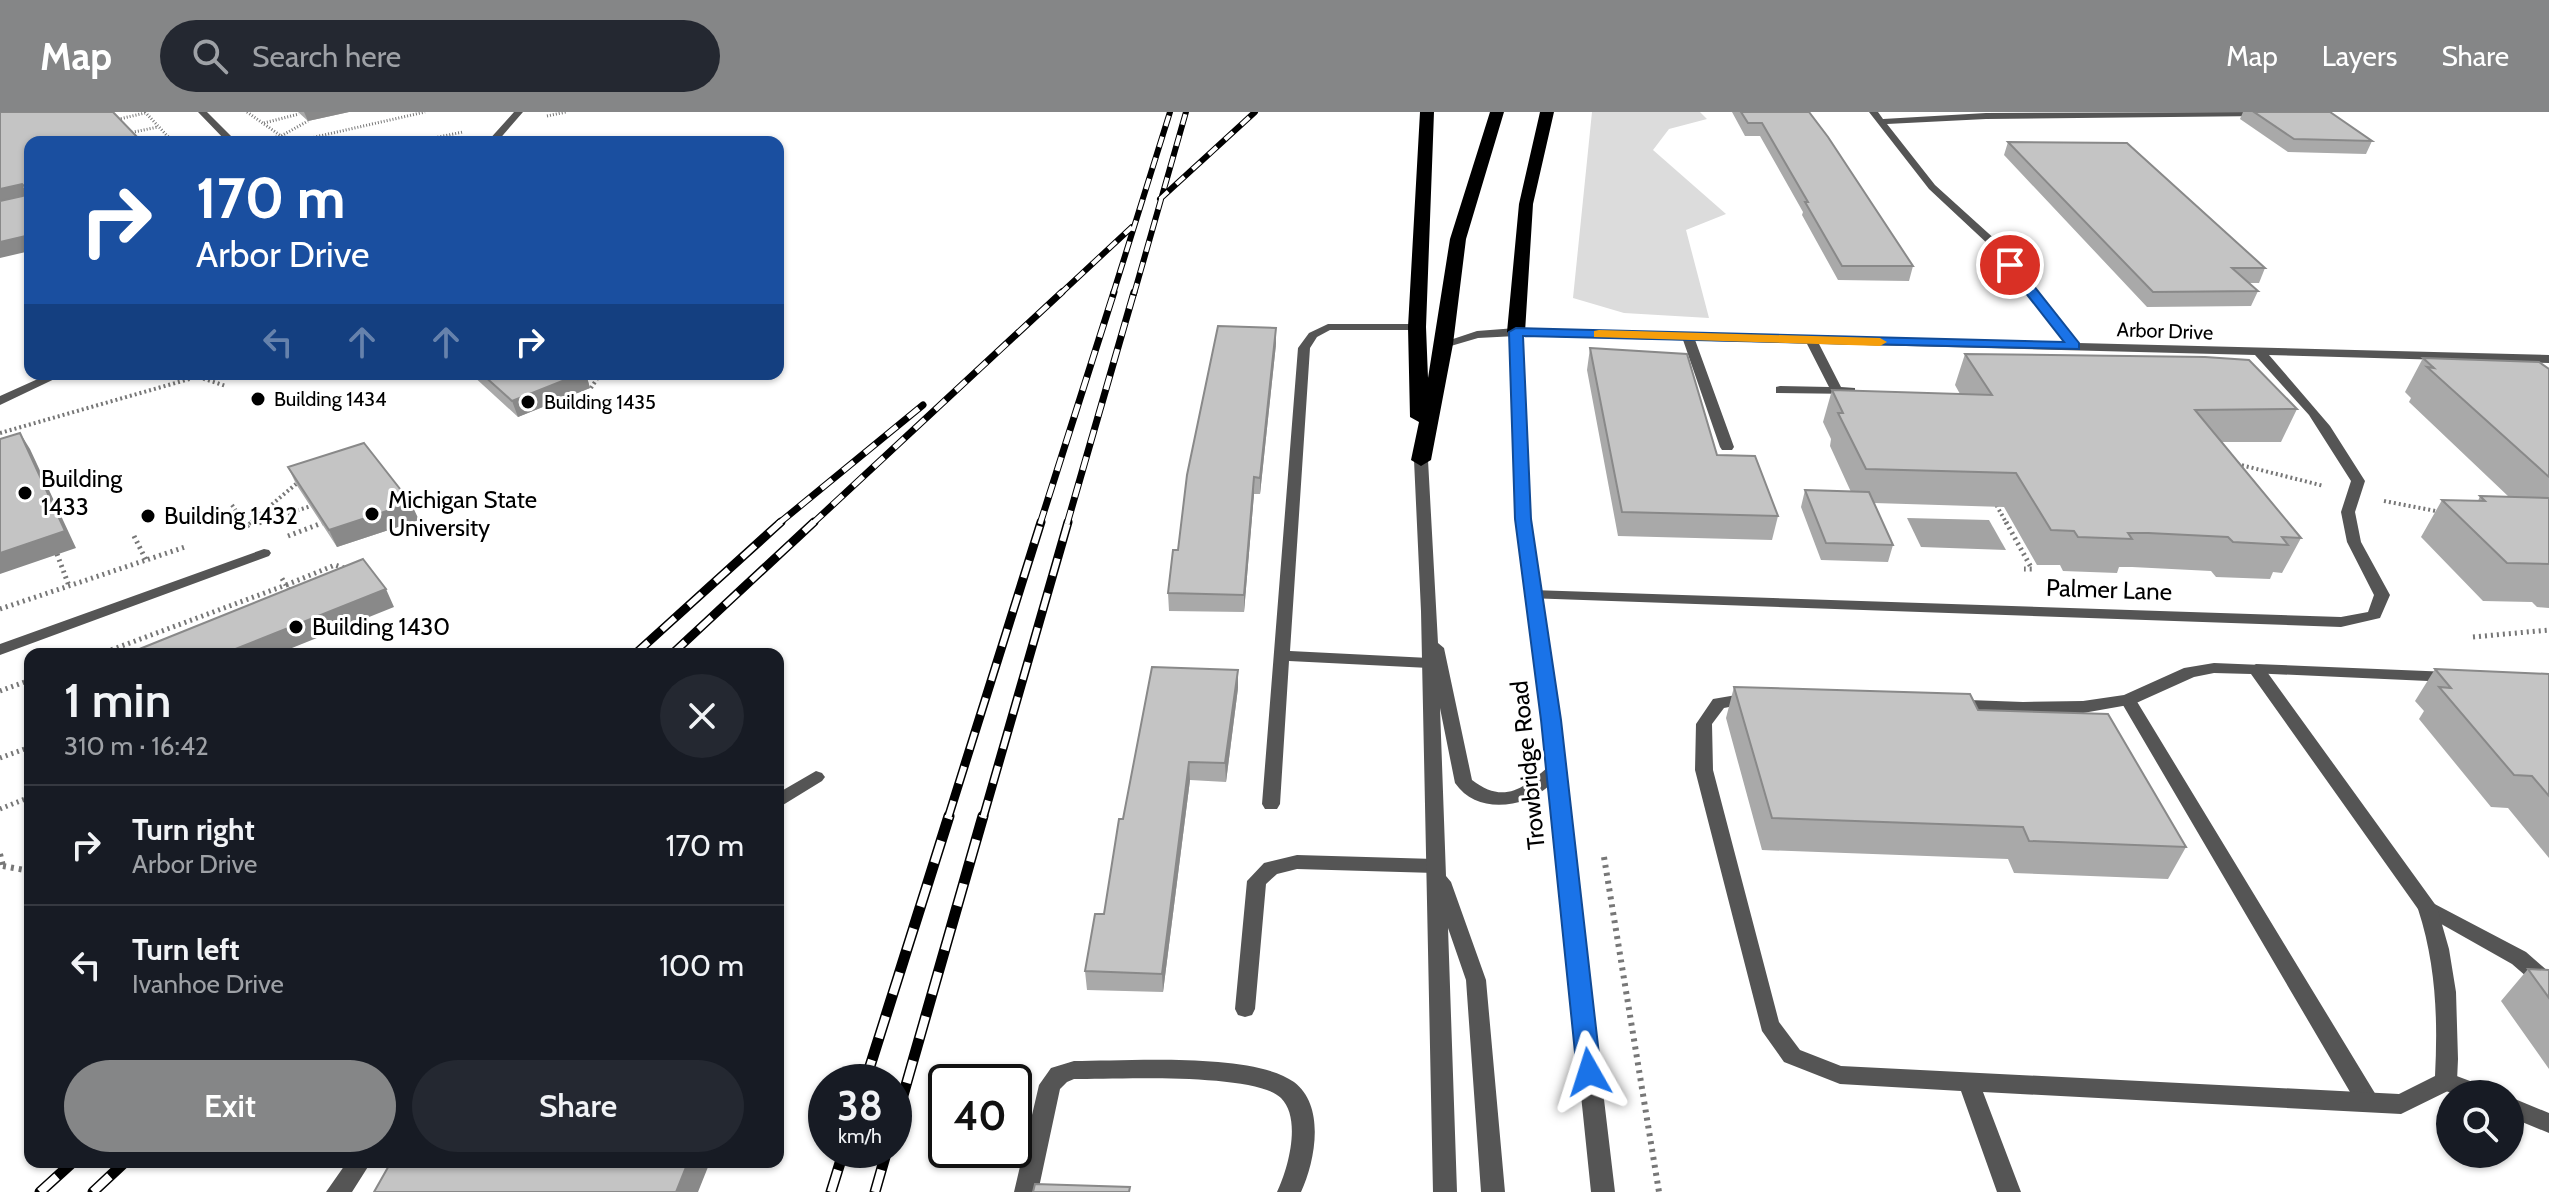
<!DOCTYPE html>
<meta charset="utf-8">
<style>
:root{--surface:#171b24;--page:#242831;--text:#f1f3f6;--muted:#9ea1a6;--line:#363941;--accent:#858687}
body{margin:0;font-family:Cabin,sans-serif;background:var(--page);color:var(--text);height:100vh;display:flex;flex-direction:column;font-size:30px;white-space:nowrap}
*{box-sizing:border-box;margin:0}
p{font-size:26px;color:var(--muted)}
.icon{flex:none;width:44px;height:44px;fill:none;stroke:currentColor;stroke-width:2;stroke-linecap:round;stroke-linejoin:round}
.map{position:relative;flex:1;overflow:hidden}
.sheet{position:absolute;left:24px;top:536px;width:760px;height:520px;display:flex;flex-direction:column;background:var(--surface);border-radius:16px;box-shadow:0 2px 6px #0004}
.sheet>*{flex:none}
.hud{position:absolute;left:24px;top:24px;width:760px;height:244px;border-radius:16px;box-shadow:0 2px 6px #0004;background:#1a4fa0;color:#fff;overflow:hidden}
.buttons{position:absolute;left:2436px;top:968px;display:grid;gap:16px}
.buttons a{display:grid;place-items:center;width:88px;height:88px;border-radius:50%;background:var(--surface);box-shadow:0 2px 6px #0004;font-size:40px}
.speed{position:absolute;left:808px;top:952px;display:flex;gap:16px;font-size:40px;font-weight:700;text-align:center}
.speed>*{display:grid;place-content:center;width:104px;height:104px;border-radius:50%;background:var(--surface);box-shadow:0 2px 6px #0004;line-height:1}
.speed small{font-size:20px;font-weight:400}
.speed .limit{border:4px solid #111;border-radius:12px;background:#fff;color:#111}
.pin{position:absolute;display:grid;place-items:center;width:68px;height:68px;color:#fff;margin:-34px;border:4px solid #fff;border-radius:50%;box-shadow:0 2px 8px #0007}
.me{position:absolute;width:88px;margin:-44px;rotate:354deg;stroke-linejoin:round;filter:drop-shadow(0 0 6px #0008)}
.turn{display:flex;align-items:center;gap:28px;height:168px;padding:0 40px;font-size:36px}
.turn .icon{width:104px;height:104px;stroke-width:2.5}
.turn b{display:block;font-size:56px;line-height:68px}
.lanes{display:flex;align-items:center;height:76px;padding:0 40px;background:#0003;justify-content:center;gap:40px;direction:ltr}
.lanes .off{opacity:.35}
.round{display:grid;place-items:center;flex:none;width:84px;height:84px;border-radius:42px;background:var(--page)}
.overview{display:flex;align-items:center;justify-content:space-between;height:136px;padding:0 40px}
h1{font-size:48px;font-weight:600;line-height:60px}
.action{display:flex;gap:16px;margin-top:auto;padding:16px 40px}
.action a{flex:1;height:92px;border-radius:48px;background:var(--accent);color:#fff;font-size:32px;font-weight:600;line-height:92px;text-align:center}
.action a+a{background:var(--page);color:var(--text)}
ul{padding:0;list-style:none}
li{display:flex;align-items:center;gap:24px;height:120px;padding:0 40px;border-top:2px solid var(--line)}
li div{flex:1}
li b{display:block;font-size:30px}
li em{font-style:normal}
header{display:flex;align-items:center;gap:48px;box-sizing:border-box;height:112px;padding:0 40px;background:var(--accent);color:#fff}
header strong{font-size:38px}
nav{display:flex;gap:44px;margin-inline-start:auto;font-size:28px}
.search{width:560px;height:72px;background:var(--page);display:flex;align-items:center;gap:20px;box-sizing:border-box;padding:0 28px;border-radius:44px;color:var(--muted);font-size:30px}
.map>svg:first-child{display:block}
.green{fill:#dcdcdc}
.water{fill:#a3a3a3}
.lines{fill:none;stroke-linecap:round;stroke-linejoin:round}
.path-far3{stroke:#777;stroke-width:3;stroke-dasharray:1 2;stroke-linecap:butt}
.path-far2{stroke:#777;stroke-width:4;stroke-dasharray:2 3;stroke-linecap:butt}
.path-far1{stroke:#777;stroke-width:5;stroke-dasharray:2 4;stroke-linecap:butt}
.path{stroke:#777;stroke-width:6;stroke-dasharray:3 5;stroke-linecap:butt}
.service{fill:#555;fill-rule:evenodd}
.minor{fill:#555;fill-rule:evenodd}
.tertiary{fill:#555;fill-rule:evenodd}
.motorway{fill:#000;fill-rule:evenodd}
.rail-far3-casing{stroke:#000;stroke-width:6}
.rail-far2-casing{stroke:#000;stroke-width:7}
.rail-far1-casing{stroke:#000;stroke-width:9}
.rail-casing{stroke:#000;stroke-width:11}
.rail-far3{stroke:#fff;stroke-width:4;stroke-dasharray:11;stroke-linecap:butt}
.rail-far2{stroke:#fff;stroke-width:5;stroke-dasharray:14;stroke-linecap:butt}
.rail-far1{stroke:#fff;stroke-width:6;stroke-dasharray:18;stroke-linecap:butt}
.rail{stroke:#fff;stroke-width:8;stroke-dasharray:23;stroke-linecap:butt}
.wall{fill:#a9a9a9}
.shaded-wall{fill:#898989}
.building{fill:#c4c4c4;stroke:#898989;stroke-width:2}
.route{fill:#1a73e8;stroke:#114b97;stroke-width:2}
.slow{fill:#f59e0b}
.poi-dot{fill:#000;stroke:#fff;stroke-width:3}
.labels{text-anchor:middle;stroke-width:6;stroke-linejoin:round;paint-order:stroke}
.far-street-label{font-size:20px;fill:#000;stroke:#fff}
.far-poi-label{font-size:20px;fill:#000;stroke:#fff;text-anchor:start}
.poi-label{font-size:24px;fill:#000;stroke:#fff;text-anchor:start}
.street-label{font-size:24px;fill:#000;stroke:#fff}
</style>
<header>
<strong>Map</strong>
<div class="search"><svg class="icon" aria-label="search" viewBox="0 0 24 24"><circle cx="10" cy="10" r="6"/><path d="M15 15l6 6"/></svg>Search here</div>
<nav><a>Map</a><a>Layers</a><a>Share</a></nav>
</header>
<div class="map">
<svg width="2549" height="1080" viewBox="0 0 2549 1080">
<rect width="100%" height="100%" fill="#fff"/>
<path class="green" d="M1592,0h108l7,7 -38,10 -16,21 73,64 -40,16 23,88 -85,-5 -51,-15z"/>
<path class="water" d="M1907,406l82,2 17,30 -85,-3z"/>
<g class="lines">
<path class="path-far3" d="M145,0l28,30
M247,0l34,24 27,-15
M547,4l19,-4
M115,8l30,-7
M264,11l35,-9
M129,21l29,-6
M261,28l20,-4 8,6
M155,30l14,-3
M293,30l132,-30
M414,30l49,-10"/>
<path class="path-far2" d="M189,262l37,12
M616,262l5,3
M591,276l9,-14
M0,321l207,-59
M2237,352l87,22
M1994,389l13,23
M2384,389l57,11
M232,393l13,19
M259,411l52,-17
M249,412l47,-40"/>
<path class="path-far1" d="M243,410l3,4
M2006,410l26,47h-8
M259,411l3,-1
M247,414l5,-4
M134,424l12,24
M288,424l34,-13
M57,442l12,32
M292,483l-6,-10 49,-20 12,4
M0,497l185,-62
M2473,525l76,-7
M100,542l186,-69 -5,-8
M0,579l30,-11
M0,646l30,-11
M0,697l30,-12"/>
<path class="path" d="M0,742l3,12 -3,1
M1604,745l55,335
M3,754l27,5"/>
<path class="service" d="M198,0h9l30,30h-10z
M1328,212h89l6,3 -6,3h-87l-13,7 -7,11 -20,303 139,7 8,5 -8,5 -140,-7 -9,143 -3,5h-12l-3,-5 36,-456 11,-15z
M1688,221l6,4 40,110 -2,3h-10l-2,-3 -38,-110z
M1811,224l6,4 24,47 14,1v6l-79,-1v-6l4,-1 49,1 -24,-47z
M264,437l5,1 2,3 -2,3 -269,99v-11z
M2256,552l194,8 8,5 -8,5 -200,-9 -2,-4z
M2128,583l8,5 240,395 3,7 -3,7 -8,3 -8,-3 -240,-409z
M816,659l6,2 3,4 -3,4 -44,27v-15z
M1297,743l138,4 7,2 2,5 -2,5 -7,2 -138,-4 -20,5 -11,10 -11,125 -3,6 -7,2 -7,-2 -3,-6 12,-128 17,-18z
M2427,788l99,52 23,20v20l-7,-2 -30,-26 -92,-52 -3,-5 3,-5z
M1074,949c52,0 179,-9 220,21 32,24 21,80 7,110h-24c11,-23 25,-73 4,-94 -26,-26 -167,-19 -207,-19l-7,3 -7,7 -22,103h-24l25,-107 12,-17z
M2446,960l40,15 3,7h-35l-16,-6 -3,-7 3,-7z
M2510,985l39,16v20l-39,-16z
M347,1050h24l-19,30h-26z"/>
<path class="minor" d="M514,0h9l-26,30h-10z
M1869,0h9l5,7 103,-6 281,-1 -4,4 -277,3 -99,5 48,61 63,57 80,101 471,12v8l-280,-8 61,71 35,55 -10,31 6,30 29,53 -10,23 -39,9 -814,-29 -3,-3 3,-3 5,-2 809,27 27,-5 6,-17 -27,-53 -6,-30 10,-31 -42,-66 -54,-60 -739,-19 -38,2 -34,10 -6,-4 39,-13 39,-3 549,15 -75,-97 -61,-57z
M49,262h16l-65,31v-9z
M2214,551l48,2 175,242 12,42 7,43 2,67 -1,22 -3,7 -53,26 -418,-22 38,100h-24l-36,-101 -121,-7 -56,-22 -22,-31 -67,-261 1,-46 17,-25 41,-7 269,10 60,-1 41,-6 60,-27zM2214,561l37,1 167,235c18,55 20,110 17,167l-36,18 -558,-28 -41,-16 -21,-28 -66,-252 -1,-46 12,-16 30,-6 269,12 60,-1 51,-9 60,-27z"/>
<path class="tertiary" d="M1516,216l6,4 8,187 29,201 56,472h-24l-42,-406c-25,22 -72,29 -94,-3l-15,-75 6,168 5,6 35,98 19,212h-24l-15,-212 -18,-52 9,264h-24l-12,-581 -7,-151 7,-4 7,4 10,183 6,5 28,132c31,24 50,9 75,-12l-31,-249 -6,-187z"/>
<path class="motorway" d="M1420,0h14l-8,215 2,51 22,-139 40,-127h14l-38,127 -13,105 -22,116 -10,6 -10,-6 8,-38 -9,-5 -2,-90z
M1540,0h14l-21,92 -8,128 -9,5 -9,-5 12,-128z"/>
<defs>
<path id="rail-far3" d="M1160,87l95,-87
M1060,182l72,-67
M1113,182l57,-182
M1134,182l52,-182"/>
<path id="rail-far2" d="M778,412l145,-119
M812,412l250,-232
M1040,412l74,-232
M1067,412l67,-232"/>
<path id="rail-far1" d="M635,542l146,-132
M672,542l142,-132
M948,706l93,-296
M983,706l85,-296"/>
<path id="rail" d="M865,970l84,-266
M894,1015l89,-311
M40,1080l33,-30
M93,1080l32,-30
M831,1080l13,-42
M875,1080l12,-42"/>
</defs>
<use href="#rail-far3" class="rail-far3-casing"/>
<use href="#rail-far2" class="rail-far2-casing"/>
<use href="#rail-far1" class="rail-far1-casing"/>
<use href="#rail" class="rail-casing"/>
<use href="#rail-far3" class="rail-far3"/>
<use href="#rail-far2" class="rail-far2"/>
<use href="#rail-far1" class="rail-far1"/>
<use href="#rail" class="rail"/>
</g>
<path class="wall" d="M298,0h51l-41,9z
M1732,0h73l108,154 -4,15 -71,-1 -36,-65 1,-3 -43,-76h-15z
M2243,0h87l42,29 -6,13 -78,-2 -48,-33z
M2008,30l257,126 -6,15h-11l10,8 -7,15 -104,1 -143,-152z
M1276,232l-16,150h-6l-10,118 -75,-1 -1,-18 10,-43z
M1590,236l127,107 61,61 -6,24 -154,-4 -31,-166z
M1965,242l332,55 -16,33h-60l80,96 -19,35 -9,-1 -3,7 -54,-2 -5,-6 -79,-4h-13l-2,6 -54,-2 -3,-6h-23l-33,-58 -130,-4 19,42 -5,17 -67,-2 -20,-53 4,-17 46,2 -21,-46 1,-7 -8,-17 9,-32 128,4 -5,-9z
M2423,246l126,11v239l-12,-1 -5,-5 -49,-1 -62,-64 21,-37 36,1 2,-5 29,1 -100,-95 2,-4 -6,-6z
M471,262h115l4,14 -72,29z
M288,355l131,53 -82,27 -41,-63z
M2435,557l114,5v184l-41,-50 -17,-1 -72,-88 5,-8 -9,-10z
M1734,575l244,23 208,137 -18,32 -154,-6 -6,-14 -246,-9 -36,-132z
M1238,576l-12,94 -36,-2 -27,212 -76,-2 -2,-19 19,-57 19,-95z
M2528,857l21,1v99l-48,-68z"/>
<path class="shaded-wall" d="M304,0h45l-41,9z
M22,72l7,14 -29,7v-16z
M30,123v16l-30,7v-16z
M1276,216v16l-16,150v-16z
M580,262h6l4,14 -72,29 -6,-16z
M20,321l10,16 46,99 -76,26v-21z
M1254,365v17l-10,118v-17z
M411,391l8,17 -82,27 -8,-17z
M386,477l8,18 -117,47h-54z
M1238,558v18l-12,94 -1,-19z
M1189,650l1,18 -27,212 -1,-18z
M688,1050h22l-12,30h-22z"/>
<path class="building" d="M0,0h113l29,30h-112v93l-30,7v-41l23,-5 2,-9 -3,-3 -22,5z
M1741,0h68l19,25 85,129h-71l-37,-64h3l-46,-79h-14z
M2254,0h76l42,29 -78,-2z
M2008,30l119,1 138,125h-33l26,23 -105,1z
M1218,214l58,2 -16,150 -6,-1 -10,118 -76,-2 5,-43h5l9,-75z
M1590,236l97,6 30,101 38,1 23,60 -156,-4z
M1965,242l240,3 44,3 48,49 -102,1 106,128 -19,-1 6,8 -55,-3 -5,-5 -80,-4h-20l4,6 -54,-2 -4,-6 -23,-1 -35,-57 -150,-4 -28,-56h5l-11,-23 160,5z
M2423,246l116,4 10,7v108l-122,-110 7,1z
M482,262h98l-68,27z
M20,321l45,98 -65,22v-114z
M364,331l47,60 -82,27 -41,-63z
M1805,378l64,2 24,53 -67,-2z
M2480,384l69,2v66l-42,-1 -65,-63 43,1z
M363,447l23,30 -163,65h-96z
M1152,555l86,3 -13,93 -36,-1 -27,212 -77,-3 10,-57h9l15,-95h4z
M2435,557l114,5v122l-17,-20 -18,-1 -75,-88 12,1z
M1734,575l236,7 8,16 130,4 78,133 -157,-6 -6,-14 -251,-9z
M2528,857l21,1v28z
M391,1050h297l-12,30h-302z
M1035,1072l95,3 -1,5h-96z"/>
<path class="route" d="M2010,149l5,1 64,81v6l-556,-13 8,183 30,201 40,352 -4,7 -8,3 -9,-3 -3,-7 -36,-352 -26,-201 -6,-187 7,-4 548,14 -60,-77z"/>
<path class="slow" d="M1599,218l281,8 7,4 -7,4 -286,-9v-6z"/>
<g class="poi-dot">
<circle cx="258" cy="287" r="8"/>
<circle cx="528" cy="290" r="8"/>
<circle cx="25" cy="381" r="8"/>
<circle cx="372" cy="402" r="8"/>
<circle cx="148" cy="404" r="8"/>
<circle cx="296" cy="515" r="8"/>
</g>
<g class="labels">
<g class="far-street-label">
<text transform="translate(2165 219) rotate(2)" y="7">Arbor Drive</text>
</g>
<g class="far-poi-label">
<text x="274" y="294">Building 1434</text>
<text x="544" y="297">Building 1435</text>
</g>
<g class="poi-label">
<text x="41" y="375">Building<tspan x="41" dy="28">1433</tspan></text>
<text x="388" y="396">Michigan State<tspan x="388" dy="28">University</tspan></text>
<text x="164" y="412">Building 1432</text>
<text x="312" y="523">Building 1430</text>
</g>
<g class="street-label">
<text transform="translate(2109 478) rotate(2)" y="8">Palmer Lane</text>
<text transform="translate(1528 653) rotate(-96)" y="8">Trowbridge Road</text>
</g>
</g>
</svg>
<div class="buttons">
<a><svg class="icon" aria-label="search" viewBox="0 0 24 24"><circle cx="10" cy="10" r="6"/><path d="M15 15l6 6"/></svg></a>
</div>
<div class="speed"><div>38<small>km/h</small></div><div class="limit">40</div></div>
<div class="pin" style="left:2010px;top:153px;background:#d93025"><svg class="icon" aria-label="arrive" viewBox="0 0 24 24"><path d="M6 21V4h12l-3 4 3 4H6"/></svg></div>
<svg class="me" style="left:1589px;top:960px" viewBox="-20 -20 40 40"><path d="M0-17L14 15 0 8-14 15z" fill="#1a73e8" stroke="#fff" stroke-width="4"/></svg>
<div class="hud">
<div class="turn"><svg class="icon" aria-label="right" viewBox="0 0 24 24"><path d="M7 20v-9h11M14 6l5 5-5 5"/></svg><div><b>170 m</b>Arbor Drive</div></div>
<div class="lanes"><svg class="icon off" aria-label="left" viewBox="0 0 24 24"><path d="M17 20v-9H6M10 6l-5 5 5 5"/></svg><svg class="icon off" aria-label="ahead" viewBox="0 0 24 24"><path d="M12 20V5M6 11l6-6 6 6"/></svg><svg class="icon off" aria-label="ahead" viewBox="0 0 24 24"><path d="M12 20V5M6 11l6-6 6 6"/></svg><svg class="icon" aria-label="right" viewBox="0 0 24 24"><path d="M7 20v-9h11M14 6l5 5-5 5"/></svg></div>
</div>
<section class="sheet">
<div class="overview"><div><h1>1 min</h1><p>310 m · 16:42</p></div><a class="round"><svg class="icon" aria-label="close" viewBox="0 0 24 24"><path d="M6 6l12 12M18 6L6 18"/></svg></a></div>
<ul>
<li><svg class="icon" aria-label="right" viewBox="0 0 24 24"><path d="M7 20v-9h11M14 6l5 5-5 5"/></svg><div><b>Turn right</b><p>Arbor Drive</p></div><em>170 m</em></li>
<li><svg class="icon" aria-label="left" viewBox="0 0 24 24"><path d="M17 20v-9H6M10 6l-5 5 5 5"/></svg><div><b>Turn left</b><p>Ivanhoe Drive</p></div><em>100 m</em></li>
</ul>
<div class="action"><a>Exit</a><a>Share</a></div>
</section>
</div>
